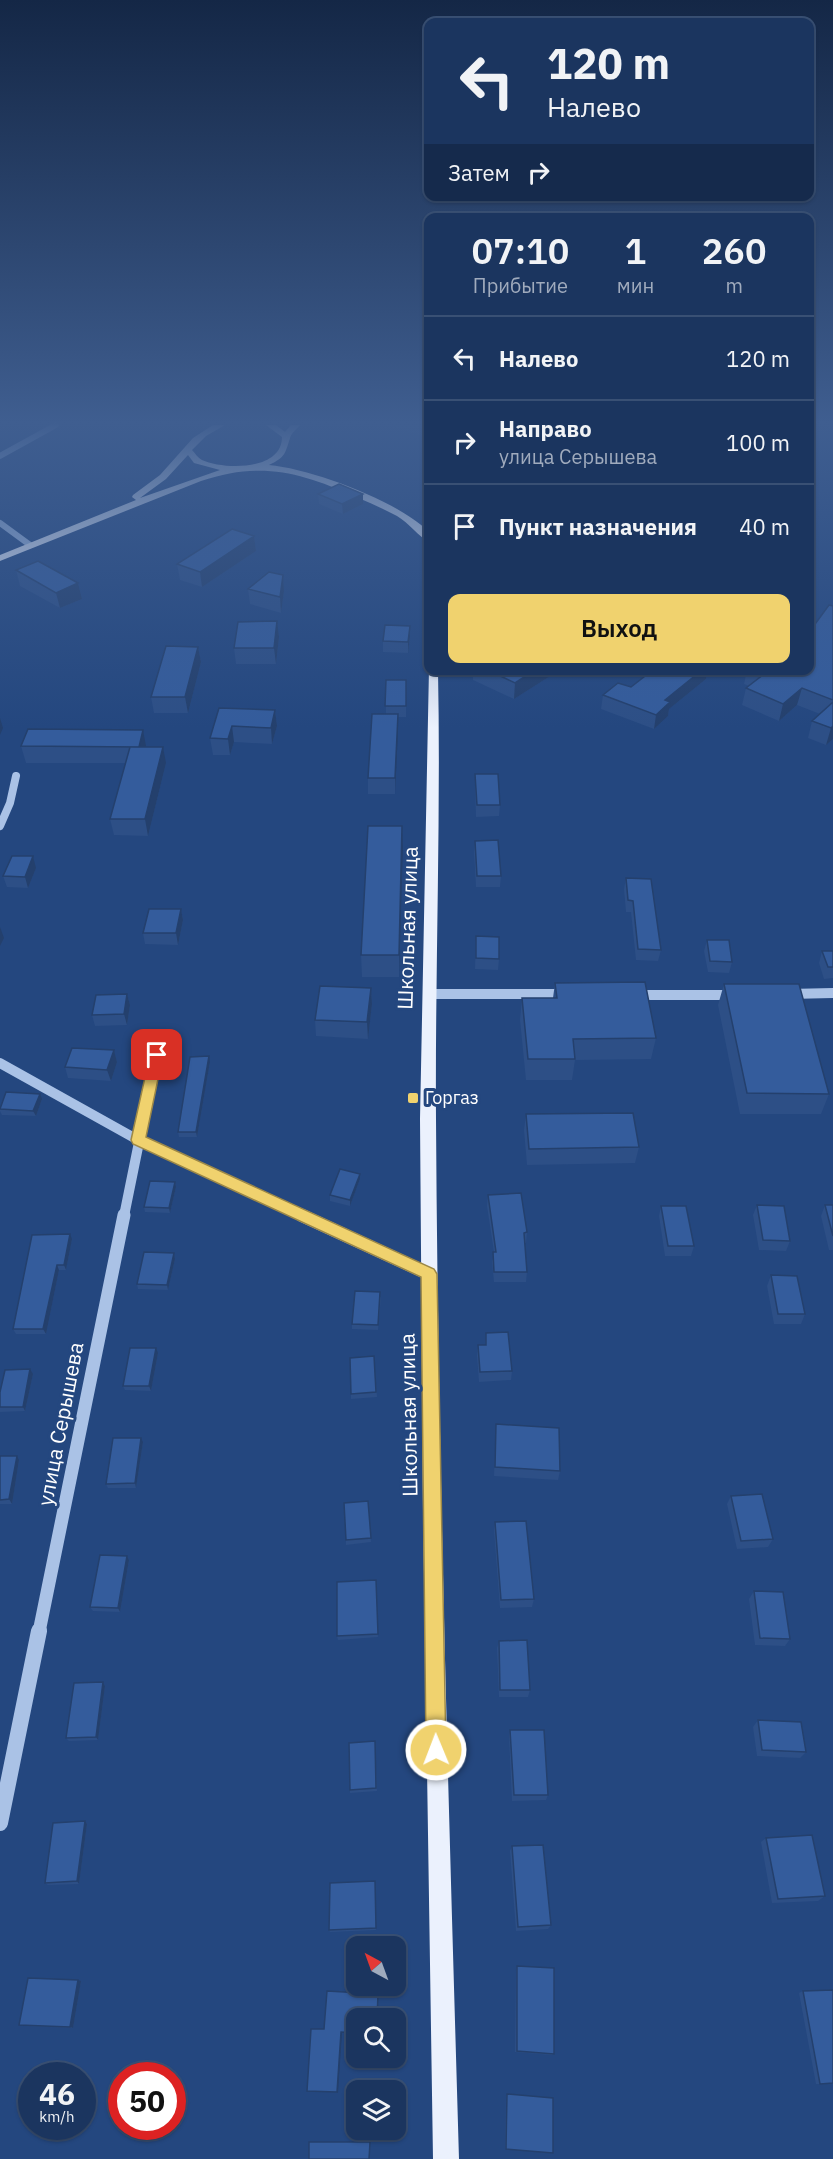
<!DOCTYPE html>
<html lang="ru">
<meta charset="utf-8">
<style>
:root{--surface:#1b355f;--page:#284068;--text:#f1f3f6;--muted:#a0abbd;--line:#395074;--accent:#f0d26e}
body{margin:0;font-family:"IBM Plex Sans",sans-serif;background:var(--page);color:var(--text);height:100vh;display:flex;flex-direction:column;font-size:22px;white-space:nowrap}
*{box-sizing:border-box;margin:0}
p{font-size:20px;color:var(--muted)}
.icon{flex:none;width:33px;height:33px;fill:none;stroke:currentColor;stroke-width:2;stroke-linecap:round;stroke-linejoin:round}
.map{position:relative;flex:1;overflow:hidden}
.sheet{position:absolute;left:424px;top:213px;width:390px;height:462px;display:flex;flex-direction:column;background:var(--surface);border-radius:12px;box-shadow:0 2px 4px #0004,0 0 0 2px var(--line)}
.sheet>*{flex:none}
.banner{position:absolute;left:424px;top:18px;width:390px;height:183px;border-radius:12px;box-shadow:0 2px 4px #0004,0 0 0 2px var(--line);background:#1b355f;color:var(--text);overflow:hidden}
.needle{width:39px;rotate:319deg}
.controls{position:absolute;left:346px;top:1936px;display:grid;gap:12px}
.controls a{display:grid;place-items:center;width:60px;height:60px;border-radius:12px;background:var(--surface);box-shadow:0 2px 4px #0004,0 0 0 2px var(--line);font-size:30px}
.speed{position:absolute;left:18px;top:2062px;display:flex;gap:12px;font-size:30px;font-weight:700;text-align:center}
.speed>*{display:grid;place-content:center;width:78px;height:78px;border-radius:50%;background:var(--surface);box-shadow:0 2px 4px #0004,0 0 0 2px var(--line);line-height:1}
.speed small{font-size:15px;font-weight:400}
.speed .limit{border:9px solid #d22;background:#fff;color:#111}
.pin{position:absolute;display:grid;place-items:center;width:51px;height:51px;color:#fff;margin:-26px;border-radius:12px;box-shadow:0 3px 9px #0006}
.me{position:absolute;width:66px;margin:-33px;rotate:359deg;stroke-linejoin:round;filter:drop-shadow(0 0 4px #0008)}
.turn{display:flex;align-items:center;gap:21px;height:126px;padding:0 24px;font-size:27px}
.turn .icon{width:78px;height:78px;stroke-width:2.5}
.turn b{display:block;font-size:42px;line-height:51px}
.then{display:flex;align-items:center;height:57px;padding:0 24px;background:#0003;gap:12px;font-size:22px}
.eta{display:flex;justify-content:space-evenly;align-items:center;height:102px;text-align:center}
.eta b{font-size:36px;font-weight:600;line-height:42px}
.cta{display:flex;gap:12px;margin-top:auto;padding:12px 24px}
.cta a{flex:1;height:69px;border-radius:12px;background:var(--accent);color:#111;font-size:24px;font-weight:600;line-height:69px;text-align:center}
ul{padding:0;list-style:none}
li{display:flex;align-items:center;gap:18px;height:84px;padding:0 24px;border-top:2px solid var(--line)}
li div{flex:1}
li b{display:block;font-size:22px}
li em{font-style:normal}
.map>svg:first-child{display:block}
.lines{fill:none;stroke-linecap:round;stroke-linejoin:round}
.minor-far4{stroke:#aac2e6;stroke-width:6}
.minor-far3{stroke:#aac2e6;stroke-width:8}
.minor-far2{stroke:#aac2e6;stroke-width:10}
.minor-far1{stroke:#aac2e6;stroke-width:13}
.minor{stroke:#aac2e6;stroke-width:16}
.major{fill:#ebf1fd;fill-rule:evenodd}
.wall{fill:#2d4f86}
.shaded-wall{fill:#24406d}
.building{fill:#345c9c;stroke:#24406d;stroke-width:1.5}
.route{fill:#f0d26e;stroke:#9c8848;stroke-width:1.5}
.poi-dot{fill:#f0d26e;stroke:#24477f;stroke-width:2}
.labels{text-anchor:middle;stroke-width:6;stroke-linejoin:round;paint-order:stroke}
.poi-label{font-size:18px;fill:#fff;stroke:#24477f;text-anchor:start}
.near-street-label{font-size:21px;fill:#fff;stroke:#24477f}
</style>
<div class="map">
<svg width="833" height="2159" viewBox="0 0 833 2159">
<rect width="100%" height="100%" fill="#24477f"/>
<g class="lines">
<path class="minor-far4" d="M0,456l56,-31
M0,523l30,22"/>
<path class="minor-far3" d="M0,826l10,-23 6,-27"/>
<path class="minor-far2" d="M428,994h138
M789,994l44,-1
M636,995h98
M0,1063l138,77 166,76
M124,1216l37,-182"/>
<path class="minor-far1" d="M301,1215l128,59
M39,1632l85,-417"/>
<path class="minor" d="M0,1823l39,-192"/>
<path class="major" d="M213,425h12l-19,11 -14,14c3,3 6,8 10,10 22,10 80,11 80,-23l-16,-12h10l9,7 6,-7h9c-3,4 -9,8 -10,13 -5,15 -4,19 -21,27 43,4 126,35 158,65l2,12c-10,-5 -20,-19 -32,-26 -13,-7 -27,-13 -41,-19 -55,-25 -96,-36 -155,-16l-201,80v-6l136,-55 -4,-3 1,-2 27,-20 33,-37zM188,455l6,8 26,7 -80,28 26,-19z
M429,668v2h9c3,150 -3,300 -2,449 2,347 13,694 23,1040h-26l-10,-650 -3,-390z"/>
</g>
<path class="wall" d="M389,425h40v13z
M318,494h45v10l-20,10 -24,-10z
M254,536l2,15 -54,36 -22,-7 -3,-16z
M16,570l62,13 4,16 -22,9 -40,-22z
M283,575l1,16 -3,22 -31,-9 -2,-15z
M833,606v133l-7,6 -18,-7 4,-17 8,-7 -23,-9 -18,16 -37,-16 4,-17 3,-2 -5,-2 3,-14h63z
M277,621l2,16 -3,27h-40l-2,-16z
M410,636l-2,17 -25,-1v-11z
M198,647l3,15 -13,51h-34l-3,-16z
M473,670h82v3l-41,26 -41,-19z
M639,670h68l-1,9 -37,30 -1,7 -14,13 -53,-20 2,-14 28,-8 17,-13z
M386,680h20v37h-8l-3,77h-27v-16l18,-64z
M219,708l56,2 2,16 -5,18 -38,-2 -4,13h-17l-3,-17z
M21,746h125v1l20,16 -18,73 -34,-1 -4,-16 16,-56h-100z
M475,774l25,31 -1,11 -23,1 -1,-32z
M402,826l-3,151h-37l-1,-22z
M475,841l26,35 -1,11h-24l-2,-35z
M36,868l-8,20 -21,-1 -4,-11z
M626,878l35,72 -3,11 -22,-1 -5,-48h-5l-2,-23z
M181,909l2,11 -5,25 -33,-1 -2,-11z
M476,936l23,23 -1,11 -23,-1z
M707,940l25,22 -3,11 -21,-1 -4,-21z
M822,951h11v27l-9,1 -5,-16z
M555,983l101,55 -5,21 -76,1 -3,20h-46l-6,-60 2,-22h31z
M724,984l105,110 -8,20h-81l-22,-109z
M371,988l1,16 -4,35 -52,-3 -1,-16z
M127,994l3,11 -3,20 -32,1 -3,-11z
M114,1050l3,12 -6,19 -43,-3 -3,-11z
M210,1062l-13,75h-18l-1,-5z
M42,1099l-6,17 -34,-1 -2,-4v-4z
M526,1114l113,33 -4,16 -108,2 -3,-35z
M360,1179l-10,27 -20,-5v-6z
M175,1182l1,5 -6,26 -25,-1 -1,-5z
M488,1195l39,37 -1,11h-1l2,29 -1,10h-32l-2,-20 2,-10 -7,-46z
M757,1205l33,36 -4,10 -27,-1 -6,-35z
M825,1205h8v45h-4l-8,-34z
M661,1206l33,40 -3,10h-26l-6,-40z
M72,1239l-6,31h-7l-13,64h-30l-3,-5z
M174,1253l1,6 -7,31 -30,-1 -1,-5z
M771,1275l34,39 -4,10h-27l-7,-38z
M381,1297l-3,33 -26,-1v-5z
M486,1333l26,38 -1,9 -32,2 -2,-27 1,-10h7z
M158,1353l-7,38 -26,-1 -2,-4z
M374,1356l3,41 -26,2 -1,-41z
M33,1374l-8,37 -25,1v-20z
M496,1424l64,47 -2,9 -64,-4z
M143,1442l-7,46h-28l-2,-4z
M0,1456l19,4 -7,44h-12z
M731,1496l42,43 -5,8 -31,2 -10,-45z
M368,1501l3,41 -25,3v-5z
M495,1522l39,77 -2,8 -32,1 -6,-78z
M127,1556l2,4 -9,52 -27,-1 -3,-4z
M376,1580l2,57 -40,3 -1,-4z
M754,1591l36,48 -5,7 -30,-1 -6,-46z
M499,1641l31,49 -2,7h-29l-2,-49z
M103,1682l2,4 -7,54 -29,1 -3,-3z
M758,1720l48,32 -6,6 -43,-2 -4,-29z
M510,1730l38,65 -2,5 -34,1 -3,-65z
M375,1741l2,50 -27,2v-3z
M85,1821l2,3 -8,60 -31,1 -3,-2z
M766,1838l59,58 -7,5 -46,2 -11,-61z
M512,1846l39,79 -3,4 -32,2 -6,-80z
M375,1881l1,49 -46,2 -1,-2z
M517,1966l37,88 -2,1 -37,-3 1,-83z
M81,1981l-8,47 -50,-2 -4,-1z
M803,1991l30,93h-17l-17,-91z
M507,2094l44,59 -46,-4 1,-54z"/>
<path class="shaded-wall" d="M363,494v10l-20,10 -1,-10z
M254,536l2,15 -54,36 -2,-15z
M283,575l1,16 -3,22 -1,-16z
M78,583l4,16 -22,9 -4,-15z
M277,621l2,16 -3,27 -2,-16z
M410,626v10l-2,17v-11z
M198,647l3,15 -13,51 -3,-16z
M535,670h20v3l-41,26 1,-16z
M702,670h5l-1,9 -37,30 -1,7 -14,13 2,-14 9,-15z
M802,688l-5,17 -18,16 4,-17z
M275,710l2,16 -5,18 -1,-16z
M398,714v16l-3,64v-16z
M0,718l3,10 -3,7z
M232,726l2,16 -4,13 -2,-16z
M833,726v13l-7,6 5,-17z
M143,730l3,16 -4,17 -3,-16z
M163,747l3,16 -18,73 -3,-17z
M402,826l1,22 -4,129v-22z
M33,856l3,12 -8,20 -3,-11z
M181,909l2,11 -5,25 -2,-12z
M0,927l4,11 -4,8z
M371,988l1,16 -4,35 -1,-17z
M127,994l3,11 -3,20 -3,-11z
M114,1050l3,12 -6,19 -4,-11z
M209,1056l1,6 -13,75 -1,-5z
M40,1094l2,5 -6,17 -3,-5z
M360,1174v5l-10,27v-6z
M175,1182l1,5 -6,26 -1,-5z
M70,1234l2,5 -6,31 -2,-5z
M174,1253l1,6 -7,31 -1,-5z
M57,1265l2,5 -13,64 -3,-5z
M156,1348l2,5 -7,38 -2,-5z
M30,1369l3,5 -8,37 -2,-4z
M141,1438l2,4 -7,46 -1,-5z
M17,1456l2,4 -7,44 -3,-5z
M127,1556l2,4 -9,52 -2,-4z
M103,1682l2,4 -7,54 -2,-3z
M85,1821l2,3 -8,60 -2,-3z
M78,1980l3,1 -8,47 -3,-1z
M341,2032l1,1 -4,60 -1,-1z"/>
<path class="building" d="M339,484l24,10 -21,10 -24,-10z
M232,529l22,7 -54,36 -23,-8z
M38,561l40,22 -22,10 -40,-23z
M269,572l14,3 -3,22 -32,-8z
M829,605l4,1v94l-31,-12 -19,16 -37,-16 18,-14 -8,-4h54v-39z
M277,621l-3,27h-40l4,-26z
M385,625l25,1 -2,16 -25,-1z
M166,646l32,1 -13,50h-34z
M488,670h47l-20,13z
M653,670h49l-37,30 5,2 -14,13 -53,-20 15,-12 13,4z
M386,680h20v26h-21z
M833,702v24l-2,2 -19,-7z
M219,708l56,2 -4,18 -39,-2 -4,13 -18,-1z
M372,714h26l-3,64h-27z
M28,729l115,1 -4,17 -118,-1z
M130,747h33l-18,72h-35z
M475,774h23l2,31h-23z
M368,826h34l-3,129h-38z
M498,840l3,36h-24l-2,-35z
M12,856h21l-8,21 -22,-1z
M626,878l25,1 10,71 -23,-1 -5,-48 -5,-1z
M149,909h32l-5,24h-33z
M476,936l23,1v22l-23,-1z
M707,940h22l3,22 -22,-1z
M822,951h11v16h-5z
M645,982l11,56 -83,1 2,20h-47l-6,-61h35l-2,-15z
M724,984h75l30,110 -82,-1z
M320,986l51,2 -4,34 -52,-2z
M127,994l-3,20 -32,1 4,-20z
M72,1048l42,2 -7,20 -42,-3z
M209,1056l-13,76h-18l12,-75z
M6,1092l34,2 -7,17 -33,-2z
M633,1113l6,34 -110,2 -3,-35z
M340,1169l20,5 -10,26 -20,-5z
M150,1181l25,1 -6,26 -25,-1z
M521,1193l6,39 -3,1 3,39h-33l-1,-20h3l-8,-57z
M757,1205l27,1 6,35 -27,-1z
M825,1205h8v31z
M661,1206h25l8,40h-26z
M70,1234l-6,31h-7l-14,64h-30l19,-94z
M144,1252l30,1 -7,32 -30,-1z
M771,1275l26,1 8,38h-27z
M355,1291l25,1 -2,33 -26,-1z
M508,1332l4,39 -32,1 -2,-27h8v-12z
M130,1348h26l-7,38h-26z
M374,1356l2,36 -25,2 -1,-36z
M30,1369l-7,38h-23v-15l5,-22z
M496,1424l63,4 1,43 -65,-4z
M113,1438h28l-6,45 -29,1z
M0,1456h17l-8,43 -9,1z
M762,1494l11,45 -32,2 -10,-45z
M368,1501l3,37 -25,2 -2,-37z
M526,1521l8,78 -33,1 -6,-78z
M100,1555l27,1 -9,52 -28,-1z
M376,1580l2,54 -41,2v-54z
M754,1591l29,1 7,47 -30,-1z
M527,1640l3,50h-30l-1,-49z
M103,1682l-7,55 -30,1 8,-55z
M758,1720l43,2 5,30 -44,-2z
M510,1730h34l4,65h-34z
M375,1741l1,47 -26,2 -1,-47z
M85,1821l-8,60 -32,2 8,-60z
M812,1835l13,61 -47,3 -12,-61z
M543,1845l8,80 -33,2 -6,-81z
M375,1881l1,47 -47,2 1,-47z
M517,1966l37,2v86l-37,-3z
M28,1978l50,2 -8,47 -51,-2z
M833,1990v93l-13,1 -17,-93z
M327,1991l51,3 -1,25h-20v14l-16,-1 -4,60 -30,-1 4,-62h13z
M507,2094l46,4v55l-47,-4z
M309,2142h61l-1,17h-60z"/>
<linearGradient id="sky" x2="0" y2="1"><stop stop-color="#142746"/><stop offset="0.58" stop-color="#3f5e90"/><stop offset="1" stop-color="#3f5e90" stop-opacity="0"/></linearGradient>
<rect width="833" height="728" fill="url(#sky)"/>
<path class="route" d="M157,1050l6,5 -17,82 288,132 3,5 9,476 -3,7 -7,3 -7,-3 -3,-7 -5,-473 -288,-133 -2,-4 19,-85z"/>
<rect class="poi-dot" x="407" y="1092" width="12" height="12" rx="3"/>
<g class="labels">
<g class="poi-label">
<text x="425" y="1104">Горгаз</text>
</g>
<g class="near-street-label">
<text transform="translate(408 928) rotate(-88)" y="7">Школьная улица</text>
<text transform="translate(409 1415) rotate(-91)" y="7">Школьная улица</text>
<text transform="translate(61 1424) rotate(-79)" y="7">улица Серышева</text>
</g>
</g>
</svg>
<div class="controls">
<a><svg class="needle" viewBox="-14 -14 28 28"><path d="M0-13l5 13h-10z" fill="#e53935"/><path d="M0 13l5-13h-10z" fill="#a0abbd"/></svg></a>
<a><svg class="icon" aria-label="search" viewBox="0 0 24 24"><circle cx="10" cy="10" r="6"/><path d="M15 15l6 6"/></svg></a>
<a><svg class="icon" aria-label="layers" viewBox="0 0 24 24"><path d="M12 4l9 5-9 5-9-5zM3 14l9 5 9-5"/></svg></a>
</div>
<div class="speed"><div>46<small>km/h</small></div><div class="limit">50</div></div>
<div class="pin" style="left:157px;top:1055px;background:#d93025"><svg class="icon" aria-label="arrive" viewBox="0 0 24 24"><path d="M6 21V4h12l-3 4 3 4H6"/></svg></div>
<svg class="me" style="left:436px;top:1750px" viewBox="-20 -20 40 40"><circle r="17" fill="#f0d26e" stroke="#fff" stroke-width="3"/><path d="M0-11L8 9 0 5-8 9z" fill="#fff"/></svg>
<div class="banner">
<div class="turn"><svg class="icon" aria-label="left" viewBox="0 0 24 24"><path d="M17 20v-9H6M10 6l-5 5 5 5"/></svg><div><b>120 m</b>Налево</div></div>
<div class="then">Затем<svg class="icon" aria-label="right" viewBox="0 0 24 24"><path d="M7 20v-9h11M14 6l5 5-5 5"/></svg></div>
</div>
<section class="sheet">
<div class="eta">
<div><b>07:10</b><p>Прибытие</p></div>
<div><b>1</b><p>мин</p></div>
<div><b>260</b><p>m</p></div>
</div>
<ul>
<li><svg class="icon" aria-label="left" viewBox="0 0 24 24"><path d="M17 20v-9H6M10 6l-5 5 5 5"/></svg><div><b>Налево</b></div><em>120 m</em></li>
<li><svg class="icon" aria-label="right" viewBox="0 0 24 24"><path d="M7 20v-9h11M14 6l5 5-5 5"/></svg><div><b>Направо</b><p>улица Серышева</p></div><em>100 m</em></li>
<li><svg class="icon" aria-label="arrive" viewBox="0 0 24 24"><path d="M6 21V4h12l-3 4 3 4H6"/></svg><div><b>Пункт назначения</b></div><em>40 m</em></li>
</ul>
<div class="cta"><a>Выход</a></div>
</section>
</div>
